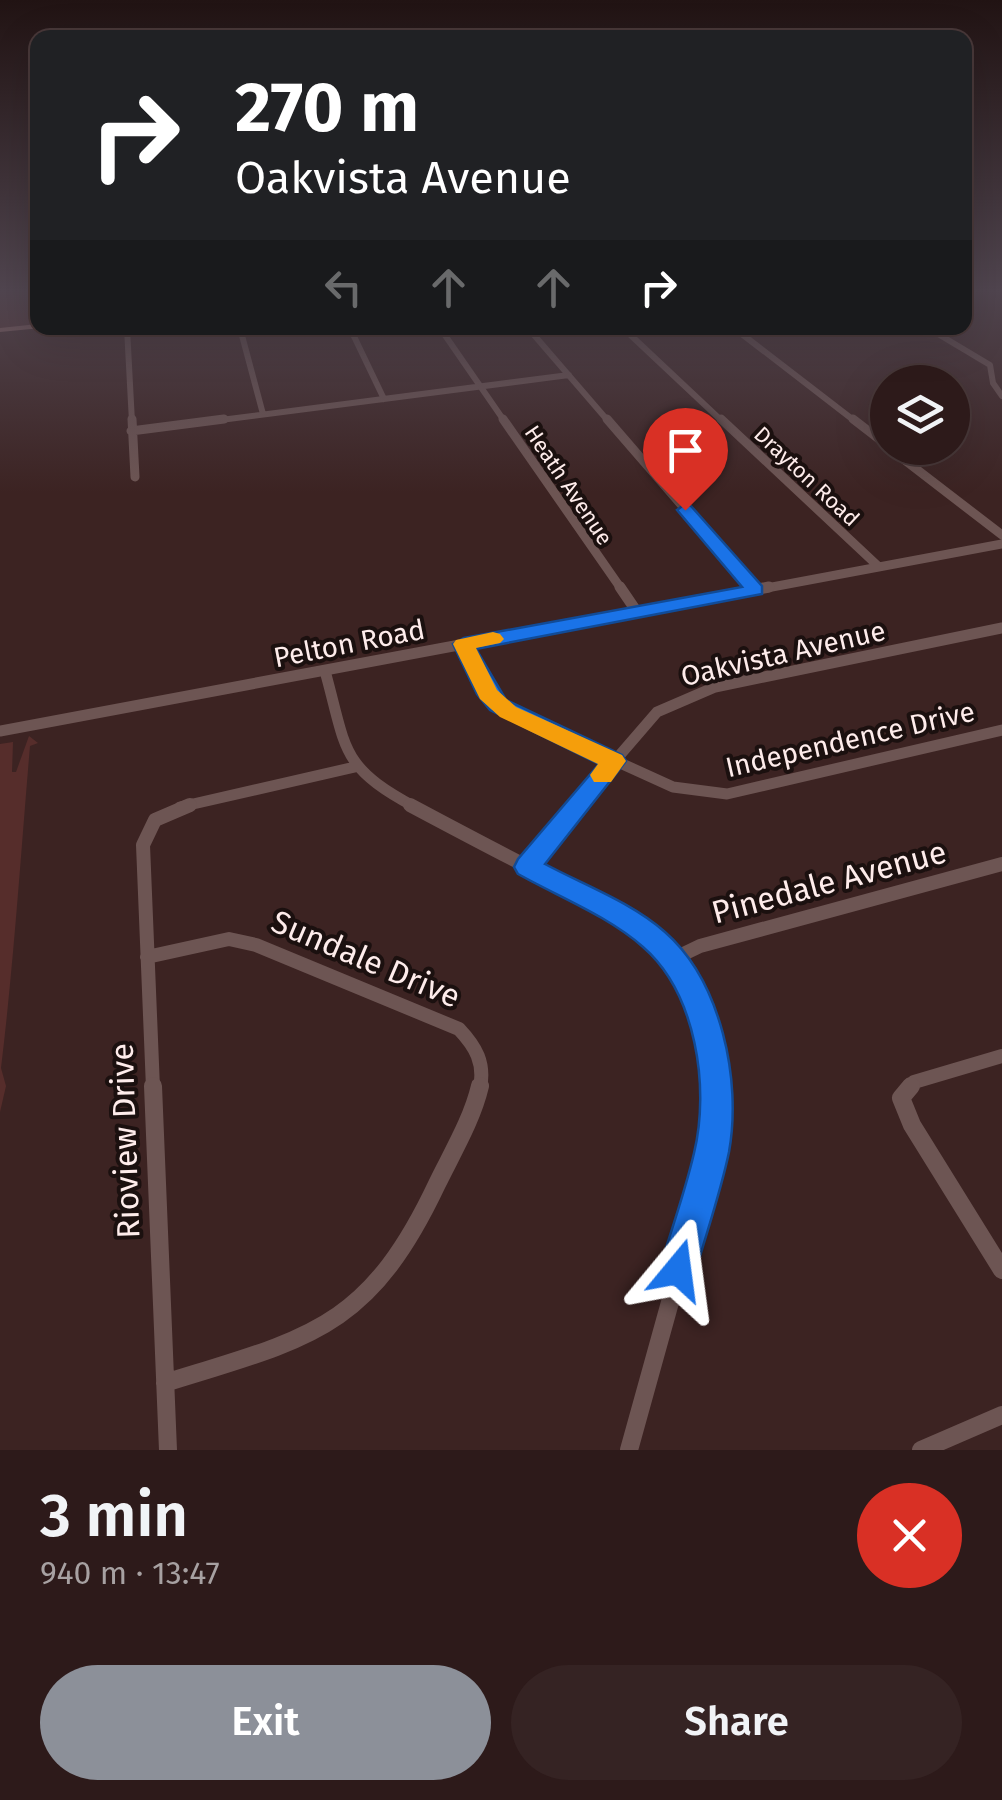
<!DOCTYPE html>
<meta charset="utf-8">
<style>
:root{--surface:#2d1a1a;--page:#352323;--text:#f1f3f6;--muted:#a7a1a2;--line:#483839;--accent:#8c9099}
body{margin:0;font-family:"Fira Sans",sans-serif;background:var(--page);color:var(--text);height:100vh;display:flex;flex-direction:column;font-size:38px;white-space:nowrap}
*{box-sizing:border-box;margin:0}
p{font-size:32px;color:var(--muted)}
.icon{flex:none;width:55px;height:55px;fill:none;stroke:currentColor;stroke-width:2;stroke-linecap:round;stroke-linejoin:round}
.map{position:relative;height:1450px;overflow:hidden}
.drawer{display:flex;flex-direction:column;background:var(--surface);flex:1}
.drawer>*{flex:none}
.guide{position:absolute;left:30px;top:30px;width:942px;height:305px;border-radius:20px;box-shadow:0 10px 40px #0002,0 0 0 2px var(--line);background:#202124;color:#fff;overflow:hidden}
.fabs{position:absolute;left:870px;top:365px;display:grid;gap:20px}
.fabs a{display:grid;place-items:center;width:100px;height:100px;border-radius:50%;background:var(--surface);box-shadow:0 10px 40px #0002,0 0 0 2px var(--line);font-size:50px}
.pin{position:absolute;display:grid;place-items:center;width:85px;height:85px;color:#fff;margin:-102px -42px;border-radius:50% 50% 50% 0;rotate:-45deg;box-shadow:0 0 10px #0007}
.pin .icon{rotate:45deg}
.me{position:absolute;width:110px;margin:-55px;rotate:16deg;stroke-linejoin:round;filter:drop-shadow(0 0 8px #0008)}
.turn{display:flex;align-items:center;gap:35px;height:210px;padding:0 40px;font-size:45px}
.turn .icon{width:130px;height:130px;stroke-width:2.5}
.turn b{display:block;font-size:70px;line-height:85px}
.lanes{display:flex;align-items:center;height:95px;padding:0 40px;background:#0003;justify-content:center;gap:50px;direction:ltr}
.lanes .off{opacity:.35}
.round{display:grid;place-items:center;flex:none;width:105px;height:105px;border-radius:52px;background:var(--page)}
.summary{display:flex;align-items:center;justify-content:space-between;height:170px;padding:0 40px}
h1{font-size:60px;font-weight:600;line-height:75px}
.button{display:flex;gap:20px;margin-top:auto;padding:20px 40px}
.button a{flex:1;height:115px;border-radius:60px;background:var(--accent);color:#fff;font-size:40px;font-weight:600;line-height:115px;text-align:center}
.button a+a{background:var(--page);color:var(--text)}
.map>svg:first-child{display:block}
.green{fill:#562d2b}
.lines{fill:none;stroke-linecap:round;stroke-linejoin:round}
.minor-far4{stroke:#6d5553;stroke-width:6}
.minor-far3{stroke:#6d5553;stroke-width:9}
.minor-far2{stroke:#6d5553;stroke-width:11}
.minor-far1{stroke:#6d5553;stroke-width:14}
.minor{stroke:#6d5553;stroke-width:18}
.major{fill:#ae7d79;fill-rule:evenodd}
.route{fill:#1a73e8;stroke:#114b97;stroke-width:2.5}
.slow{fill:#f59e0b}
.labels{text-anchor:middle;stroke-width:8;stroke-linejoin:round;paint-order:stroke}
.far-street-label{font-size:22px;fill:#feeceb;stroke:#1b100f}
.street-label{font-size:28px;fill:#feeceb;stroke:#1b100f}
.near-street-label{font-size:32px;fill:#feeceb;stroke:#1b100f}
</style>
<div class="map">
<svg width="1002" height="1450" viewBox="0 0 1002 1450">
<rect width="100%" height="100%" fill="#3c2322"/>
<path class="green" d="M0,290h37v35l-37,4z
M29,736l9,7 -8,3c-9,105 -16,215 -29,322l5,18 -6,26v-368l13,-2 -1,30h4z"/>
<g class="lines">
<path class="minor-far4" d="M127,328l5,94
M240,328l23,86
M350,328l34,71
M440,328l65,94
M528,328l81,94
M623,328l100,94
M734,328l122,94
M928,328l62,37 3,18 9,13
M205,422l364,-47"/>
<path class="minor-far3" d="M132,419l3,58
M503,419l119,171
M607,419l148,171
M721,419l158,148
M853,419l35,27
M131,431l93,-12
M889,448l113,87
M756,590l246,-46"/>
<path class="minor-far2" d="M620,587l17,25
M464,645l24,49 20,18 165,75 54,7 275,-64
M325,671c22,79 14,95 90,136
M0,731l769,-144
M180,807l175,-40
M575,807l82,-95 58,-25 287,-59"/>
<path class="minor-far1" d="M410,805c45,24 90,48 136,71 102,50 163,89 168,212
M527,867l50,-62
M147,957l82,-18 27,6 203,84c17,18 26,34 21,59
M673,959l27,-13 302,-82
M153,1088l-10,-243 12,-25 35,-15
M909,1088l5,-6 88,-26"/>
<path class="minor" d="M153,1086l15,364
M911,1086l-10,12 11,27 90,145
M165,1383c144,-45 203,-53 272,-199 15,-31 35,-64 43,-98
M629,1450l83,-299 2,-65
M921,1450l81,-35"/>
<path class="major" d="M38,324v4h3l-41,4v-4z"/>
</g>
<linearGradient id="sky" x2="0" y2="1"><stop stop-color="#211313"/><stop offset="0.59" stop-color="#50454f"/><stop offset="1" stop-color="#50454f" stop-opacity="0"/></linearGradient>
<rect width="1002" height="493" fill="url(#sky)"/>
<path class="route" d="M685,504l6,2 71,80v8l-286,55 30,51 116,55 4,6 -81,103c39,21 86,38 120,68 56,49 77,148 64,220 -8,39 -22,79 -33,118l-5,13 -13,5 -14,-5 -5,-13c12,-39 26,-78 35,-117 16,-66 2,-160 -51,-206 -35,-31 -84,-50 -125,-73l-4,-7 4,-8 81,-95 -109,-54 -13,-16 -24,-50 11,-6 278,-51 -65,-77z"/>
<path class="slow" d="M493,632l7,2 4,5 -4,4 -24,5 21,42 19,17 106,48 4,6 -15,21h-17l-4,-7 8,-11 -98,-47 -20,-18 -27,-55 3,-4z"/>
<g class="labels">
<g class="far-street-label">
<text transform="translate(807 476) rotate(43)" y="8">Drayton Road</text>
<text transform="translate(569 485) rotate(56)" y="8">Heath Avenue</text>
</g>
<g class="street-label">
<text transform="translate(349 643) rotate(-11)" y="10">Pelton Road</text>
<text transform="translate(783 653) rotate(-13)" y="10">Oakvista Avenue</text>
<text transform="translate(850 739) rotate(-13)" y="10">Independence Drive</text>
</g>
<g class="near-street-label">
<text transform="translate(829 882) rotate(-15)" y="11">Pinedale Avenue</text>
<text transform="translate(366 959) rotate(23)" y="11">Sundale Drive</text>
<text transform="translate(125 1141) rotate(-92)" y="11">Rioview Drive</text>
</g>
</g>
</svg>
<div class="fabs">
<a><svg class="icon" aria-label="layers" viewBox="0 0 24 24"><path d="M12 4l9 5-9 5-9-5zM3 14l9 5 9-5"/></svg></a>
</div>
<div class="pin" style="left:685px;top:510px;background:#d93025"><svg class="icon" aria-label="arrive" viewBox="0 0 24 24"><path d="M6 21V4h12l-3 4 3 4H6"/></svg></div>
<svg class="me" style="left:678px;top:1270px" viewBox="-20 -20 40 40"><path d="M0-17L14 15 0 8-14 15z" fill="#1a73e8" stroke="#fff" stroke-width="4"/></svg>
<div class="guide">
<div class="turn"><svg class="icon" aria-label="right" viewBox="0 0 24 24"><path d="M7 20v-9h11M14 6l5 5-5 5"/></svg><div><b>270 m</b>Oakvista Avenue</div></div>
<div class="lanes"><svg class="icon off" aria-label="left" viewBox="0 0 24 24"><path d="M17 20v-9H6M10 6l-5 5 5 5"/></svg><svg class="icon off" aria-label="ahead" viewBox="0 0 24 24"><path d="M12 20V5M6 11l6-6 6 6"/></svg><svg class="icon off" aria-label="ahead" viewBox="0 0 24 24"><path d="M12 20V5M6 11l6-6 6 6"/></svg><svg class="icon" aria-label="right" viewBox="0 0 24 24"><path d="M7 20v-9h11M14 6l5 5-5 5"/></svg></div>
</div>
</div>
<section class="drawer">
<div class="summary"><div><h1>3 min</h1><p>940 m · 13:47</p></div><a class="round" style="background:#d93025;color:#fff"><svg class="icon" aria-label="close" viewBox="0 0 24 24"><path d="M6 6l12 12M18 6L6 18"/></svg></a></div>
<div class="button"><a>Exit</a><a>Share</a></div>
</section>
